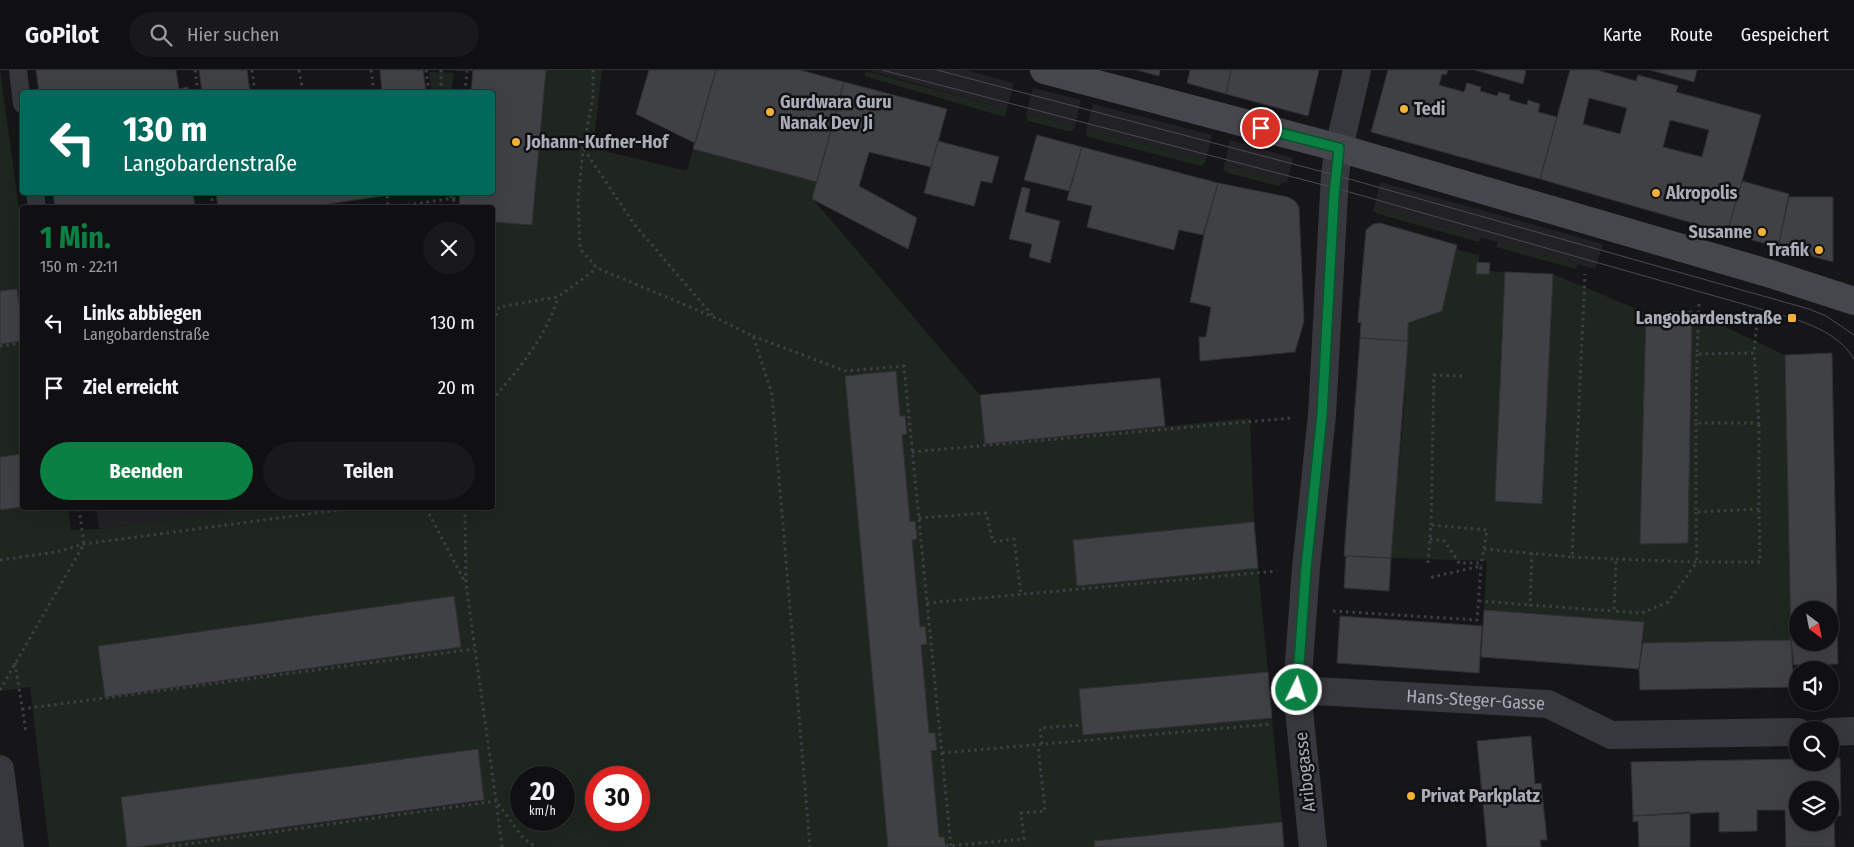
<!DOCTYPE html>
<html lang="de">
<meta charset="utf-8">
<style>
:root{--surface:#101012;--page:#19191b;--text:#f1f3f6;--muted:#9c9d9f;--line:#303032;--accent:#0b8043}
body{margin:0;font-family:"Fira Sans Condensed",sans-serif;background:var(--page);color:var(--text);height:100vh;display:flex;flex-direction:column;font-size:19px;white-space:nowrap}
*{box-sizing:border-box;margin:0}
p{font-size:16px;color:var(--muted)}
.icon{flex:none;width:28px;height:28px;fill:none;stroke:currentColor;stroke-width:2;stroke-linecap:round;stroke-linejoin:round}
.map{position:relative;flex:1;overflow:hidden}
.side{position:absolute;left:20px;top:135px;width:475px;height:305px;display:flex;flex-direction:column;background:var(--surface);border-radius:5px;box-shadow:0 5px 20px #0002,0 0 0 1px var(--line)}
.side>*{flex:none}
.top-card{position:absolute;left:20px;top:20px;width:475px;height:105px;border-radius:5px;box-shadow:0 5px 20px #0002,0 0 0 1px var(--line);background:#00695c;color:#fff;overflow:hidden}
.needle{width:32px;rotate:148deg}
.controls{position:absolute;left:1789px;top:531px;display:grid;gap:10px}
.controls a{display:grid;place-items:center;width:50px;height:50px;border-radius:50%;background:var(--surface);box-shadow:0 5px 20px #0002,0 0 0 1px var(--line);font-size:25px}
.speed{position:absolute;left:510px;top:696px;display:flex;gap:10px;font-size:25px;font-weight:700;text-align:center}
.speed>*{display:grid;place-content:center;width:65px;height:65px;border-radius:50%;background:var(--surface);box-shadow:0 5px 20px #0002,0 0 0 1px var(--line);line-height:1}
.speed small{font-size:12px;font-weight:400}
.speed .limit{border:8px solid #d22;background:#fff;color:#111}
.pin{position:absolute;display:grid;place-items:center;width:42px;height:42px;color:#fff;margin:-21px;border:2px solid #fff;border-radius:50%;box-shadow:0 1px 5px #0007}
.me{position:absolute;width:55px;margin:-28px;rotate:4deg;stroke-linejoin:round;filter:drop-shadow(0 0 4px #0008)}
.turn{display:flex;align-items:center;gap:18px;height:105px;padding:0 20px;font-size:22px}
.turn .icon{width:65px;height:65px;stroke-width:2.5}
.turn b{display:block;font-size:35px;line-height:42px}
.round{display:grid;place-items:center;flex:none;width:52px;height:52px;border-radius:26px;background:var(--page)}
.head{display:flex;align-items:center;justify-content:space-between;height:85px;padding:0 20px}
h1{font-size:30px;font-weight:700;line-height:38px;color:var(--accent)}
.button{display:flex;gap:10px;margin-top:auto;padding:10px 20px}
.button a{flex:1;height:58px;border-radius:30px;background:var(--accent);color:#fff;font-size:20px;font-weight:700;line-height:58px;text-align:center}
.button a+a{background:var(--page);color:var(--text)}
ul{padding:0;list-style:none}
li{display:flex;align-items:center;gap:15px;height:65px;padding:0 20px}
li div{flex:1}
li b{display:block;font-size:19px}
li em{font-style:normal}
header{display:flex;align-items:center;gap:30px;box-sizing:border-box;height:70px;padding:0 25px;background:var(--surface);border-bottom:1px solid var(--line)}
header strong{font-size:24px}
nav{display:flex;gap:28px;margin-inline-start:auto;font-size:18px}
.search{width:350px;height:45px;background:var(--page);display:flex;align-items:center;gap:12px;box-sizing:border-box;padding:0 18px;border-radius:28px;color:var(--muted);font-size:19px}
.map>svg:first-child{display:block}
.built{fill:#222225}
.green{fill:#1e261f;fill-rule:evenodd}
.building{fill:#404145;stroke:#303034;fill-rule:evenodd}
.lines{fill:none;stroke-linecap:round;stroke-linejoin:round}
.path{stroke:#3d3f44;stroke-width:3;stroke-dasharray:2.5 4;stroke-linecap:butt}
.lane{stroke:#37383d;stroke-width:18}
.street{stroke:#37383d;stroke-width:28}
.secondary{stroke:#45474d;stroke-width:28}
.tram{stroke:#4a4c52;stroke-width:1}
.route-casing{stroke:#07532c;stroke-width:12}
.route{stroke:#0b8043;stroke-width:9}
.poi-dot{fill:#f2b134;stroke:#111113;stroke-width:2}
.labels{text-anchor:middle;stroke-width:5;stroke-linejoin:round;paint-order:stroke}
.poi-label{font-size:18px;font-weight:bold;fill:#a8adb8;stroke:#111113;text-anchor:start}
.street-label{font-size:18px;fill:#a8adb8;stroke:#111113}
</style>
<header>
<strong>GoPilot</strong>
<div class="search"><svg class="icon" aria-label="search" viewBox="0 0 24 24"><circle cx="10" cy="10" r="6"/><path d="M15 15l6 6"/></svg>Hier suchen</div>
<nav><a>Karte</a><a>Route</a><a>Gespeichert</a></nav>
</header>
<div class="map">
<svg width="1854" height="777" viewBox="0 0 1854 777">
<rect width="100%" height="100%" fill="#161618"/>
<path class="built" d="M867,0h98l49,13 -7,26z
M1033,18l48,12 -6,26 -49,-13z
M1093,34l119,31 -6,25 -120,-30z
M1230,70l63,18 -6,25 -63,-17z
M1380,112l223,62 -8,25 -221,-61z
M96,438h158l-155,21z"/>
<path class="green" d="M0,0l22,161v97l-5,-39 -17,2z
M546,0h56l-9,78 94,23 6,-22 124,33 -4,17 167,196 5,49 265,-26 4,104 -181,19 4,45 181,-18 10,104 -189,17 4,46 189,-17 10,104 -187,19v6h-149l-2,-10h-5l-8,-86 6,-1 -2,-17h-6l-8,-88 6,-1 -2,-18 -5,1 -8,-87 5,-1 -7,-17 -8,-87 5,-1 -2,-18h-5l-5,-45 -50,5 43,471h-749l345,-46 -7,-52 -356,48 6,50h-78l-19,-160 -30,4v-181l22,-3 46,1 3,22 28,-1 155,-21h238l1,-286 39,3zM454,526l7,51 -356,50 -7,-51zM521,708h43v42h-43zM596,708h43v42h-43z
M866,1l141,38 -2,8 -141,-41z
M429,2l25,1 -3,19h-19z
M1025,43l50,13 -2,5h-5l-40,-10z
M1086,60l120,30 -1,3 -4,3 -112,-29 -3,-2z
M1224,96l60,16 -5,4 -51,-13 -5,-3z
M1374,138l106,29 -1,5 -101,-28 -5,-3z
M1498,172l79,22 -1,5 -80,-22z
M1456,179l23,6 -2,19h12v-3l16,1 -9,229 46,3 11,-230 93,39 -5,231 47,-1 4,-232 93,44 6,285 -148,3v-21l-159,-12 3,-49 -96,-3 13,-149 4,-86 34,-12z
M22,271v113l-22,3v-113z"/>
<path class="building" d="M36,0h140l3,19 9,-2v5h-149z
M199,0h48l3,22h-48z
M380,0h43l3,22h-44z
M455,0h91l-14,155 -40,-3v-14h-33l1,-16h32v-100h-21l2,-22z
M649,0h67l-21,73 -59,-29z
M716,0h84l44,12 -27,100 -124,-33z
M1137,0h23l-1,6z
M1190,0h41l-5,24 -39,-11z
M1231,0h88l-11,46 -82,-22z
M1388,0h60l-2,5 -4,-1 -3,11 25,7 3,-9 14,4 -1,4 17,5 2,-4 11,3 -1,5 18,5 1,-5 12,4 -2,8 19,5 -17,62 -169,-47z
M1475,0h48l3,1 -3,13z
M1570,0h27l39,11 2,-6 40,11 -2,6 85,23 -34,118 -187,-54zM1589,28l38,10 -7,26 -37,-10zM1670,50l39,10 -7,27 -39,-10z
M1650,0h47l-3,12z
M844,12l103,27 -16,58 -62,-15 -10,34 58,32 -9,31 -96,-50z
M1037,65l45,12 -13,44 -45,-11z
M938,71l61,16 -7,26 -11,-2 -7,25 -50,-13z
M1082,77l136,36 -15,52 -24,-5 -5,20 -87,-23 5,-21 -25,-6z
M1742,111l47,13 -11,53 -51,-14z
M1218,113l70,14 7,4 4,6 5,114 -9,31 -95,9 -1,-24h7l5,-30 -21,-5 15,-72z
M1022,117l8,2 -5,23 35,9 -10,42 -21,-6 3,-13 -23,-5z
M53,122h140l2,16h-140z
M216,122h193l-108,16h-83z
M1789,127h44v65l-55,-15z
M1380,153l77,22 -15,66 -34,12v18l-48,-3 1,-16 -3,1v-3l8,-90 7,-6z
M1477,192l13,1 -1,11h-13z
M1505,202l48,2 -11,230 -47,-3z
M17,219l5,39v13l-22,3v-53z
M1692,241l-4,232 -48,1 6,-231z
M1360,268l48,3 -17,217 -47,-2z
M1832,283l6,311 -44,1 -3,-25 -6,-285zM1798,540h32v32h-32z
M896,301l4,45h5l2,18 -5,1 8,87 5,-1 2,18 -5,1 8,87 5,-1 2,18 -6,1 8,88h6l2,17 -6,1 8,86h5l2,10h-58l-43,-471z
M1160,308l5,48 -180,18 -5,-49z
M22,384v53l-22,3v-53z
M1254,452l4,46 -181,18 -4,-46z
M1346,486l45,2 -2,33 -45,-3z
M454,526l7,51 -356,50 -7,-51z
M1484,540l160,12 -5,47 -158,-12z
M1340,546l142,10 -3,47 -142,-10z
M1791,570l3,47 -154,3 -1,-21 4,-26z
M1268,602l4,46 -189,17 -4,-46z
M1531,666l4,48 6,-1 6,57h-7l1,7h-54l-10,-106z
M478,679l6,51 -345,47h-12l-6,-50z
M1830,688h10l1,58h-7l1,31h-49l-1,-37h-28v21l-38,1v-20l-86,4 -2,-54 167,-3v3h32zM1798,720h32v32h-32z
M1690,742v35h-51l-1,-26 -5,1v-6z
M1282,752l2,25h-189l-1,-6z"/>
<g class="lines">
<path class="path" d="M195,0l3,22
M252,0l3,22
M299,0l4,22
M371,0l3,22
M426,0l3,22
M593,0v27l-10,52 -5,51 2,49 17,19 117,49 39,19 19,58 38,453
M441,22v-22
M465,22l2,-21
M584,79l50,75 79,92
M211,122l2,16
M444,122l10,6 -1,10
M387,126l1,11
M388,138l66,-10v-6
M1699,234l-2,50 57,-1 3,-33
M492,238l7,-1
M492,258l7,-21 59,-10 39,-29
M753,266l92,35 59,-5 47,481
M0,276l22,-3
M1697,284l-1,69h63l-5,-70
M492,330c26,-30 55,-64 66,-103
M1696,353v89l63,-3v-86
M912,382l379,-34
M426,438l39,74
M465,438l1,76 30,217 27,37 13,9
M1696,442l1,50h63l-1,-53
M919,448l67,-5 7,29 21,-3 7,55
M1431,455l3,-150 31,1
M1430,469l15,2 14,22h23
M1484,479l88,8 13,-283
M1532,483l-2,52 84,6
M1572,487l44,2
M1616,489l81,3 -29,40 -26,11 -28,-2z
M0,490l56,-8 28,-8 269,-36
M1428,493l3,-38 56,5 -6,36
M1479,531l51,4
M927,533l350,-32
M1333,541l144,9 4,-54 -53,12
M15,593l11,69
M0,620l84,-146 -5,-36
M22,639l452,-60
M1042,674l-2,-16 42,-3
M942,683l330,-29
M946,776l78,-7 -3,-26 24,-2 -7,-66
M166,777l330,-46 6,46"/>
<path class="lane" d="M18,0l4,34
M35,122l2,16"/>
<g class="street">
<path id="s1" d="M1297,620l251,14 63,31 187,-3"/>
<path d="M1830,662l24,-1"/>
<path d="M0,699l10,78"/>
<path d="M1313,777l-16,-157 9,-122 16,-153 13,-240 4,-27 18,-78"/>
</g>
<path class="secondary" d="M1044,0l295,78 432,126 83,27"/>
<path class="tram" d="M882,0l453,118 457,130c25,9 48,18 62,41
M937,0l398,105 474,134 17,7 28,19"/>
</g>
<g class="lines">
<defs>
<path id="route" d="M1261,58l78,20 -5,48 -12,219 -16,153 -9,122"/>
</defs>
<use href="#route" class="route-casing"/>
<use href="#route" class="route"/>
</g>
<g class="poi-dot">
<circle cx="1404" cy="39" r="5"/>
<circle cx="770" cy="42" r="5"/>
<circle cx="516" cy="72" r="5"/>
<circle cx="1656" cy="123" r="5"/>
<circle cx="1762" cy="162" r="5"/>
<circle cx="1819" cy="180" r="5"/>
<rect x="1787" y="243" width="10" height="10" rx="2.5"/>
<circle cx="1411" cy="726" r="5"/>
</g>
<g class="labels">
<g class="poi-label">
<text x="780" y="38">Gurdwara Guru<tspan x="780" dy="21">Nanak Dev Ji</tspan></text>
<text x="1414" y="45">Tedi</text>
<text x="526" y="78">Johann-Kufner-Hof</text>
<text x="1666" y="129">Akropolis</text>
<text x="1752" y="168" text-anchor="end">Susanne</text>
<text x="1809" y="186" text-anchor="end">Trafik</text>
<text x="1782" y="254" text-anchor="end">Langobardenstraße</text>
<text x="1421" y="732">Privat Parkplatz</text>
</g>
<g class="street-label">
<text dy="6" stroke="none"><textPath href="#s1" startOffset="179">Hans-Steger-Gasse</textPath></text>
<text transform="translate(1305 702) rotate(-96)" y="6">Aribogasse</text>
</g>
</g>
</svg>
<div class="controls">
<a><svg class="needle" viewBox="-14 -14 28 28"><path d="M0-13l5 13h-10z" fill="#e53935"/><path d="M0 13l5-13h-10z" fill="#9c9d9f"/></svg></a>
<a><svg class="icon" aria-label="sound" viewBox="0 0 24 24"><path d="M4 9h4l5-4v14l-5-4H4zM17 9q2 3 0 6"/></svg></a>
<a><svg class="icon" aria-label="search" viewBox="0 0 24 24"><circle cx="10" cy="10" r="6"/><path d="M15 15l6 6"/></svg></a>
<a><svg class="icon" aria-label="layers" viewBox="0 0 24 24"><path d="M12 4l9 5-9 5-9-5zM3 14l9 5 9-5"/></svg></a>
</div>
<div class="speed"><div>20<small>km/h</small></div><div class="limit">30</div></div>
<div class="pin" style="left:1261px;top:58px;background:#d93025"><svg class="icon" aria-label="arrive" viewBox="0 0 24 24"><path d="M6 21V4h12l-3 4 3 4H6"/></svg></div>
<svg class="me" style="left:1297px;top:620px" viewBox="-20 -20 40 40"><circle r="17" fill="#0b8043" stroke="#fff" stroke-width="3"/><path d="M0-11L8 9 0 5-8 9z" fill="#fff"/></svg>
<div class="top-card">
<div class="turn"><svg class="icon" aria-label="left" viewBox="0 0 24 24"><path d="M17 20v-9H6M10 6l-5 5 5 5"/></svg><div><b>130 m</b>Langobardenstraße</div></div>
</div>
<section class="side">
<div class="head"><div><h1>1 Min.</h1><p>150 m · 22:11</p></div><a class="round"><svg class="icon" aria-label="close" viewBox="0 0 24 24"><path d="M6 6l12 12M18 6L6 18"/></svg></a></div>
<ul>
<li><svg class="icon" aria-label="left" viewBox="0 0 24 24"><path d="M17 20v-9H6M10 6l-5 5 5 5"/></svg><div><b>Links abbiegen</b><p>Langobardenstraße</p></div><em>130 m</em></li>
<li><svg class="icon" aria-label="arrive" viewBox="0 0 24 24"><path d="M6 21V4h12l-3 4 3 4H6"/></svg><div><b>Ziel erreicht</b></div><em>20 m</em></li>
</ul>
<div class="button"><a>Beenden</a><a>Teilen</a></div>
</section>
</div>
